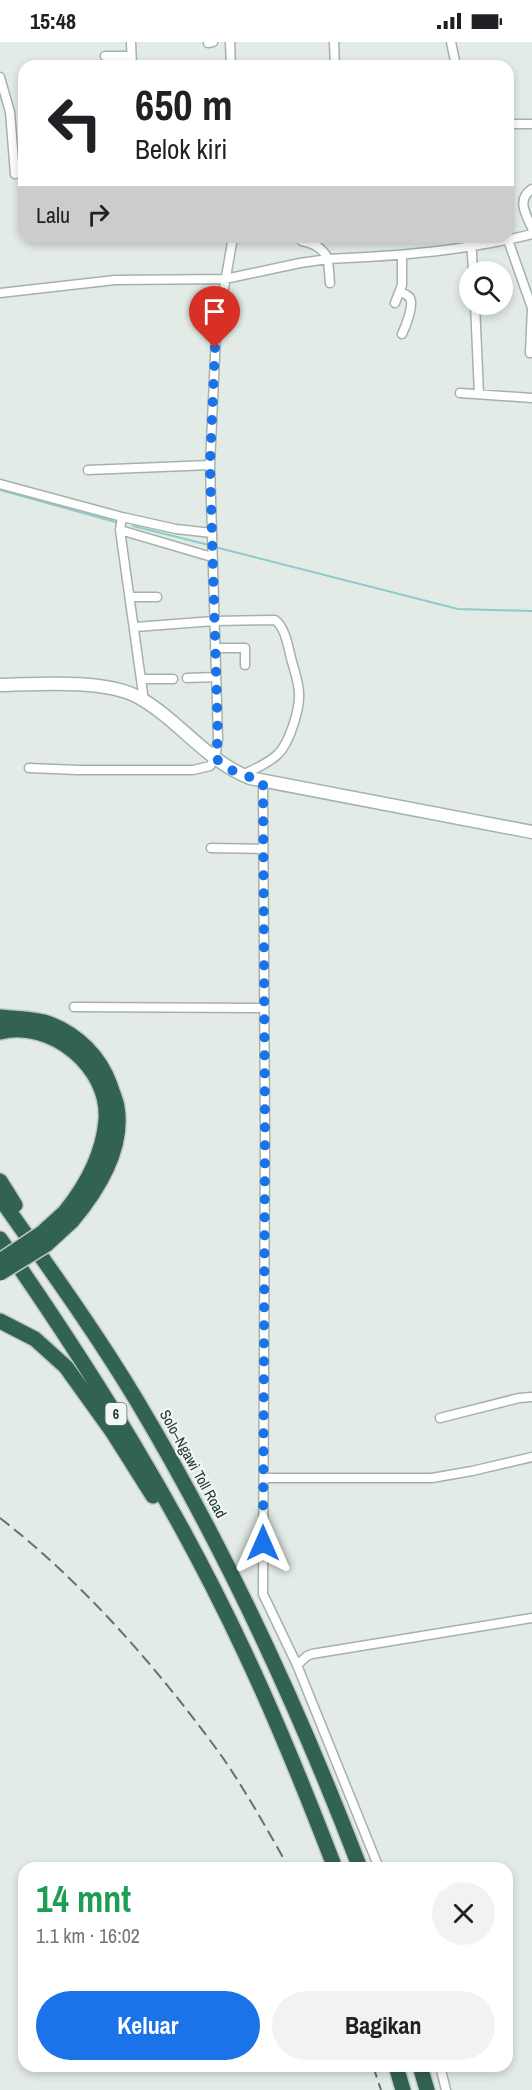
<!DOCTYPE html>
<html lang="id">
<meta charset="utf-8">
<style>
:root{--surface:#fff;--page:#f2f2f2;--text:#202124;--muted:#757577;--accent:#1a73e8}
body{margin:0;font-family:"Archivo Narrow",sans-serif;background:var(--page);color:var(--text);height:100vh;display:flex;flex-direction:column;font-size:22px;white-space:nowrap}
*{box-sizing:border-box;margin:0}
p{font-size:20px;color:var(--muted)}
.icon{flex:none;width:33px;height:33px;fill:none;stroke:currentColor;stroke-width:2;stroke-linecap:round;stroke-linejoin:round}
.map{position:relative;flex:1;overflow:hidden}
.side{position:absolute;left:18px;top:1820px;width:495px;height:210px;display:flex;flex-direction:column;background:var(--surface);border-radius:18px;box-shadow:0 3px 9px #0003}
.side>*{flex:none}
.top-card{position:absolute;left:18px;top:18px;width:496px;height:183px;border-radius:18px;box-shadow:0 3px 9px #0003;background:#fff;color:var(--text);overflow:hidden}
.controls{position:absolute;left:459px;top:219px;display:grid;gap:12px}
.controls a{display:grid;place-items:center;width:54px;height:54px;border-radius:50%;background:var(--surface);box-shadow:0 3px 9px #0003;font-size:30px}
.pin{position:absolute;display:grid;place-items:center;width:51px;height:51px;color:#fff;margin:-62px -26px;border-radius:50% 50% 50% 0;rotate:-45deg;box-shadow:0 0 6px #0007}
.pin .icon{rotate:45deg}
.me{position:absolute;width:66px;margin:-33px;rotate:0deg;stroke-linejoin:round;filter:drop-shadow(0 0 4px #0008)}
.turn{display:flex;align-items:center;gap:21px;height:126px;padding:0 18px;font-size:27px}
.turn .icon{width:78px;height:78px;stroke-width:2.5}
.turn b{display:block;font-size:42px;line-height:51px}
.then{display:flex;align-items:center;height:57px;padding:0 18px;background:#0003;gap:12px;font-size:22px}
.round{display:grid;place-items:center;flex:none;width:63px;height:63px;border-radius:32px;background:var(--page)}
.head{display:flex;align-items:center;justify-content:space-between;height:102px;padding:0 18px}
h1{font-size:36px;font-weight:700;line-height:45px;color:#1e9e55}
.action{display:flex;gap:12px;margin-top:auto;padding:12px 18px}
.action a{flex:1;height:69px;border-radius:36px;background:var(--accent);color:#fff;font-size:24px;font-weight:700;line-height:69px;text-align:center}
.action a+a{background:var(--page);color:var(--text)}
.status{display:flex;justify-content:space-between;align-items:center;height:42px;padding:0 30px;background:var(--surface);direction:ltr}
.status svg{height:16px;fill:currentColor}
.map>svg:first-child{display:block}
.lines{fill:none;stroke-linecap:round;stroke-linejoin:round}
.stream{stroke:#8ecbca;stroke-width:2}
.street-casing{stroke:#a5b2ab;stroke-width:11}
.secondary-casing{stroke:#a1b5ab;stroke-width:15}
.highway-casing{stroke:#c1c8c5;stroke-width:18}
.street{stroke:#fff;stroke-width:8}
.secondary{stroke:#fff;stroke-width:12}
.highway{stroke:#326351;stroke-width:15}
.rail{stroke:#5e756b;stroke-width:2;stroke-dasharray:12 6;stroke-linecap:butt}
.highway-bridge-casing{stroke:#c1c8c5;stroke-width:18;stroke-linecap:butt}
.highway-bridge{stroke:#326351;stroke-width:15}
.route{stroke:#1a73e8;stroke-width:10;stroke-dasharray:0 18}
.labels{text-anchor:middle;stroke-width:4.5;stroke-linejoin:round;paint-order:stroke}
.shield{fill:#f2f7f4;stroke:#61736b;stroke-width:1.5}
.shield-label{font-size:14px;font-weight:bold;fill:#233a30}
.street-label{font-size:15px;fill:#233a30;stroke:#f2f7f4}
</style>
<div class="status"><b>15:48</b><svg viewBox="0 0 49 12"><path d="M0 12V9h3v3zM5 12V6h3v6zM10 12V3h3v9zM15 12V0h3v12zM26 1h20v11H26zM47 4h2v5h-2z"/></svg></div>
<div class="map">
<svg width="532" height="2048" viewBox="0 0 532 2048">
<rect width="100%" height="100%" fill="#e2ebe5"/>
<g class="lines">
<path class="stream" d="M0,448l119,33
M133,484l76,19
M215,505l243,62 74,2"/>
<defs>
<path id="street" d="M131,0l1,24
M230,0l1,24
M334,0l1,24
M451,0l5,24
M208,1l5,-1
M105,14h26
M0,35l10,35 5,62
M508,82h24
M532,147c-16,10 -6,26 0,39
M471,195l2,35
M508,198l24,68 -2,45
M302,199c11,2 21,7 26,18 69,-3 137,-8 204,-25
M400,250c3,1 8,3 10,6 4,7 -4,28 -8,36
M0,251l115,-13 110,-1 75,-16 28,-4 2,24
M395,261l7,-18v-29
M475,262l4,90
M460,351l72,5
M88,428l122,-5
M0,442l122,33 54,12 36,4
M122,475l-2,13 24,171
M120,488l92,27
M130,555h27
M135,585l79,-6 61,-1c10,7 13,26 16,38 3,12 8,24 8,36 1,15 -10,50 -21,60 -10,10 -24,15 -36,21
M215,606h30v17
M187,636l29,-1
M142,637h31
M29,726l49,2h115l17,-4 5,-8 3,-19 -8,-274 6,-131 17,-97
M263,740l2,354 -2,458 34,71 82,203
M211,806l52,1
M74,965l190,1
M440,1376l79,-20 13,-1
M264,1436h168l40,-7 60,-14
M297,1623l10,-9 5,-2 220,-36
M440,2024l6,24"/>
<path id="secondary" d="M0,643c38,-1 104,-6 138,12 40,22 68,64 112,81l282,54"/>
<path id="highway" d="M0,975c16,2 35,1 50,7 28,11 50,33 60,61 2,7 6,15 7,22 7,41 -20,84 -45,114
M0,990c51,-13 110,35 106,88 -3,35 -20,66 -41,92
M0,1139l15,24
M0,1156c47,67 95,133 137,203 89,149 161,305 223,467
M0,1197c92,132 177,268 245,414 33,70 62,142 90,215
M0,1279l35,18 31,28 46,64 41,65
M396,2024l7,24
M420,2024l7,24"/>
</defs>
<use href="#street" class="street-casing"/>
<use href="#secondary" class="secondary-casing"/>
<use href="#highway" class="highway-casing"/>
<use href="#street" class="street"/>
<use href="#secondary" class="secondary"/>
<use href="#highway" class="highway"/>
<path class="rail" d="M0,1476c85,66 160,153 223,240 24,35 45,73 66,110
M373,2024l8,24"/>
<defs>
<path id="highway-bridge" d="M0,1219l42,-28 23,-21
M0,1231l47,-29 25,-23"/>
</defs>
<use href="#highway-bridge" class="highway-bridge-casing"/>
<use href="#highway-bridge" class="highway-bridge"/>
</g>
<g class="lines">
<path class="route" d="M215,306l-5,117 8,274 -3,19 16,12 32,12 2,354 -2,407"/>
</g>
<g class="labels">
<rect class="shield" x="105.5" y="1361" width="21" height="22" rx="4.5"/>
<g class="shield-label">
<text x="116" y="1377">6</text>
</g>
<g class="street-label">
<text transform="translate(193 1422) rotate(61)" y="5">Solo–Ngawi Toll Road</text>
</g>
</g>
</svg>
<div class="controls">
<a><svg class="icon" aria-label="search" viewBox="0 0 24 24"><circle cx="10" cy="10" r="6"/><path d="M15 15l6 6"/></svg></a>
</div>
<div class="pin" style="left:215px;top:306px;background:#d93025"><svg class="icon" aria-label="arrive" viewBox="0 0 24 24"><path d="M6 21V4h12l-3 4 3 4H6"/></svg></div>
<svg class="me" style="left:263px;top:1501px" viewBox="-20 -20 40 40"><path d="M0-17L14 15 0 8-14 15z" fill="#1a73e8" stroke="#fff" stroke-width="4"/></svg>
<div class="top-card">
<div class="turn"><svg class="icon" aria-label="left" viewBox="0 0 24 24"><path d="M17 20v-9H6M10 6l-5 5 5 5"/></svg><div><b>650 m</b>Belok kiri</div></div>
<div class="then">Lalu<svg class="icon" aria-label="right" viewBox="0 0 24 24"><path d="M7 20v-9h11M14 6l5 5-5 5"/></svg></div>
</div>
<section class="side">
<div class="head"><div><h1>14 mnt</h1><p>1.1 km · 16:02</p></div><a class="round"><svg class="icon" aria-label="close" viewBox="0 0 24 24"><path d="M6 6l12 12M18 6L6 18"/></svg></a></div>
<div class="action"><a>Keluar</a><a>Bagikan</a></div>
</section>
</div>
